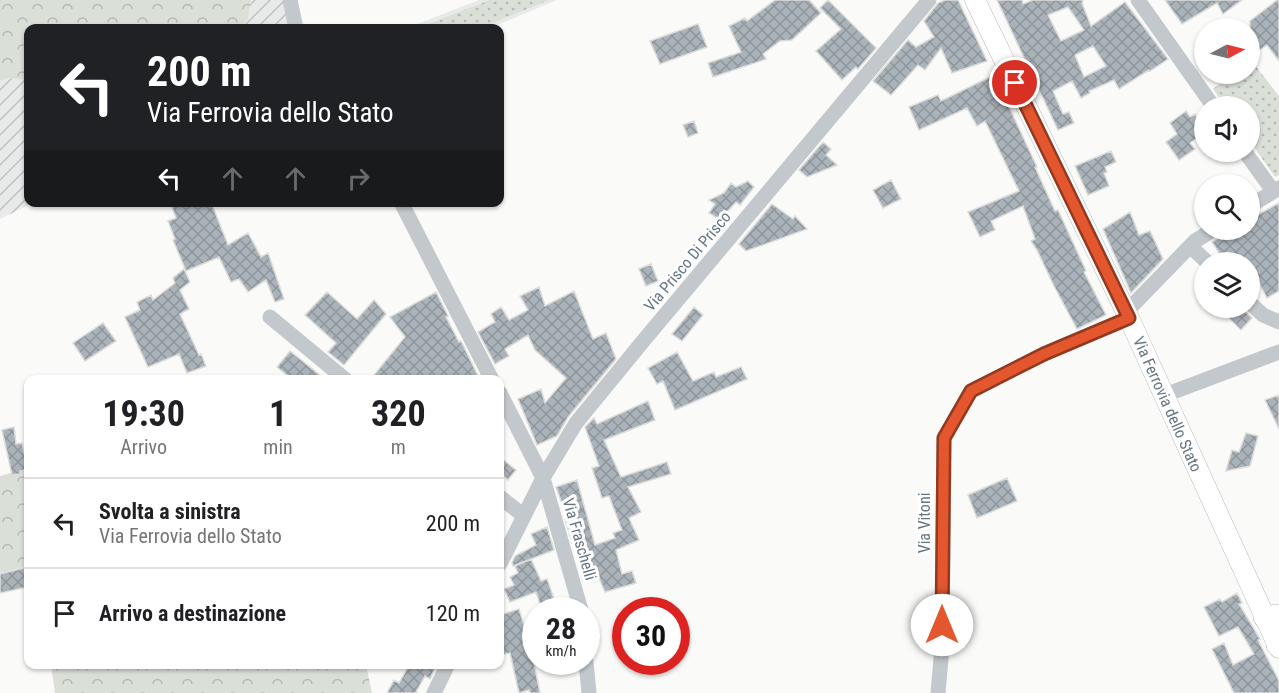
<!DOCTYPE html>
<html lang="it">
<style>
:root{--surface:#fff;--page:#f2f2f2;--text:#202124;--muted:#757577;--line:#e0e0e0}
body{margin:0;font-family:"Roboto Condensed",sans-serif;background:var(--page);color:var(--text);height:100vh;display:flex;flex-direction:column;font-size:22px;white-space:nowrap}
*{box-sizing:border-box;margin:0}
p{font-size:20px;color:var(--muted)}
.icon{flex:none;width:33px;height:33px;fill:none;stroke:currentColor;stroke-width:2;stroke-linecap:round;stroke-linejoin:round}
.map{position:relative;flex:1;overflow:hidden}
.side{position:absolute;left:24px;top:375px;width:480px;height:294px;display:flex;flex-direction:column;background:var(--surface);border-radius:12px;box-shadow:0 2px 4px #0004}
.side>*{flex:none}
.guide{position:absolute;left:24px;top:24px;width:480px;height:183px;border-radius:12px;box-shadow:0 2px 4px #0004;background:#202124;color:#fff;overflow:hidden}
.needle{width:39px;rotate:83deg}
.buttons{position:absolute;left:1194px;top:18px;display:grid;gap:12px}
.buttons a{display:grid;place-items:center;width:66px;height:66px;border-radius:50%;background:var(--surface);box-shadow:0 2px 4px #0004;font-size:30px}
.speed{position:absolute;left:522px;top:597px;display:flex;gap:12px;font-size:30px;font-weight:700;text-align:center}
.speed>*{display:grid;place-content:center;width:78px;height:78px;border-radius:50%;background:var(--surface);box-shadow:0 2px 4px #0004;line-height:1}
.speed small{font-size:15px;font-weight:400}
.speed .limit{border:9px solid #d22;background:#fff;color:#111}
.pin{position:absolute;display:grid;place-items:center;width:51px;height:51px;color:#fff;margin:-26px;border:3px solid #fff;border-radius:50%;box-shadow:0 2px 6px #0007}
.me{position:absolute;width:66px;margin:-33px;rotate:0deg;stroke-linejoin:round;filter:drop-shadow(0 0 4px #0008)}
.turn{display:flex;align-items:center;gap:21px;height:126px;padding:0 24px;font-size:27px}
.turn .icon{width:78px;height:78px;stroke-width:2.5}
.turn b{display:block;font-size:42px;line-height:51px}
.lanes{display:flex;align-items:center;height:57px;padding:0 24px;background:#0003;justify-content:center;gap:30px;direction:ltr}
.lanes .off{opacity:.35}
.eta{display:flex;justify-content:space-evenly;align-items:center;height:102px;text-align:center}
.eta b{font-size:36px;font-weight:700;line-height:42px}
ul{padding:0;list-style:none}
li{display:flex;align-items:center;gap:18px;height:90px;padding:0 24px;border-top:2px solid var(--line)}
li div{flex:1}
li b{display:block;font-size:22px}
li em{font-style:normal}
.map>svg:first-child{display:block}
.built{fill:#e8e9e9}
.industrial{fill:url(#industrial-furrows)}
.grass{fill:url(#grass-dots)}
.forest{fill:url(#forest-crowns)}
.building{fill:url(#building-cross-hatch);stroke:#dcdcda;stroke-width:1.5;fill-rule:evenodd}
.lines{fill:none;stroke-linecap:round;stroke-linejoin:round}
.major-casing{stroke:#b5babe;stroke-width:21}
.highway-casing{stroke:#b4b9bd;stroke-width:22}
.minor{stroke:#c3c8cc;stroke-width:15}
.major{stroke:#fff;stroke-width:20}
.highway{stroke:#fff;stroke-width:21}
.route-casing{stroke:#94391e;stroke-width:15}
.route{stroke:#e4572e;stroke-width:10}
.labels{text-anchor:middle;stroke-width:6;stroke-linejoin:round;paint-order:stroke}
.street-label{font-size:16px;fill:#657683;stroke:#fff}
</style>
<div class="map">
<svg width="1279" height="693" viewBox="0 0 1279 693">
<defs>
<pattern id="industrial-furrows" width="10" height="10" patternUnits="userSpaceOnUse" patternTransform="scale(1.5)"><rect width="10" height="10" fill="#e8e9e9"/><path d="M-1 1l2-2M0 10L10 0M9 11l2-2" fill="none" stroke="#c0c1c2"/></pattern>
<pattern id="grass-dots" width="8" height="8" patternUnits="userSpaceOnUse" patternTransform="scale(1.5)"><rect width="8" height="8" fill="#dadfd7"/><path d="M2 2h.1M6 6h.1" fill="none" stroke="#b4b9b4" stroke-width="1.8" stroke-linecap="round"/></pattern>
<pattern id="forest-crowns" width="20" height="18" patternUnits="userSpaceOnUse" patternTransform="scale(1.5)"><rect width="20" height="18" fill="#dadfd7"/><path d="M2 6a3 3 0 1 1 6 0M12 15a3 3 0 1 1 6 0" fill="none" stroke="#b4b9b4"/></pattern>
<pattern id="building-cross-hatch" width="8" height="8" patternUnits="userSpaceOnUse" patternTransform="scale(1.5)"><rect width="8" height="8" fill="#aab3b9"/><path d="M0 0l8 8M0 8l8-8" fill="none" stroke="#8e969c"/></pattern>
</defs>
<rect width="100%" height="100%" fill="#fafaf8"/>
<path class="built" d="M479,0h78l-67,28h-83z"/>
<path class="industrial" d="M251,0h34l4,28h-49l8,-9z
M8,78l20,2v122l5,1 -33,16v-138z"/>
<path class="grass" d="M490,0h59l-69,28h-62z
M1251,60l28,36v79l-4,2 -25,-36v-35h-25l-12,-17 20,-15h17z"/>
<path class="forest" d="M0,0h251l-3,19 -8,9h-212v52l-20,-2 -8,3z
M28,468v98l-28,7v-97z
M51,665h315l6,28h-317z"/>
<path class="building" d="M775,0h34l12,13 -29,27 -12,1 -17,13 3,5 -53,18 -5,-14 33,-11 -12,-26 16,-8 2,3z
M828,0l48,48 -18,21 -2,-2 -14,13 -26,-29 25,-22 -21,-21z
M945,0h13l29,61 -35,12 -11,-25 -16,22 -7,-5 -27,30 -18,-14 35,-41 8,7 18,-10 -10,-16 14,-18z
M997,0h25l1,4 10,-4h50l-1,3 9,23 34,-24 43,57 -18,12 -1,-1 -30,19 -5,-9 -25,11 1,2 -9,5 -9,-17 -19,10 10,23 6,-2 5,11 -16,7zM1068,7l16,23 -23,11 -13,-26zM1093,46l13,20 -22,11 -9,-22z
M1165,0h77l-19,14 -6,-11 -35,21z
M1277,0h2v61l-12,-16 -17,12v-36z
M698,24l9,23 -47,17 -10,-23z
M994,75l43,92h-2l20,44 3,-1 28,61 -2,1 22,43 -29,14 -23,-43 -17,-36 -6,-9 4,-2 -12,-33 -32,15 4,9 -15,7 -12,-25 51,-21 -34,-70 -8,5 -10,-18 -48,22 -10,-23 29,-12 3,6z
M1186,111l4,6 5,-3 9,14v5l-14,10 5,6 -16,11 -13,-18 11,-8 -7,-11z
M694,121l4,12 -10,4 -5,-12z
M823,142l8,7 -5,6 11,10 -30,12 -8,-7z
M1111,151l5,11 -11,5 2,5 -3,1 5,13 -21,9 -13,-29z
M891,180l10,19 -18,9 -10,-18z
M748,181l6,6 -14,18 -4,-3 -9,10 -3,-2 -5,9 -10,-6 6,-9 -6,-4 15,-7 7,-10 5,4z
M170,202h41l17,43 20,-12 13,24 7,-4 16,46 -9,3 -9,-22 -18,12 -9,-13 -8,3 -12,-25 -33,14 -13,-31 2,-1 -7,-18 8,-3z
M1279,203v88l-12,7 -17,-32v-4h-25l-13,-20 20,-12h18v-11z
M772,204l21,15 2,-3 12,13 -61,22 -7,-7z
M1130,212l9,23 11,-4 13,28 -32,34 -28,-64z
M651,264l7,17 -12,5 -7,-17z
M184,269l6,13 -10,8 9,19 -9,5 19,41 2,-1 5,12 -19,7 -8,-19 -31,13 -23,-50 15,-7 -3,-8 14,-7 2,5 22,-17 -2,-5z
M539,287l6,19 29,-15 19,48 13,-6 10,26 -48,58 -11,19 -20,9 -19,-46 23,-10 4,14 21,-25 -31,-28 -7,-15 -23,14 4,7 -14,8 -17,-32 17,-10 -4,-8 10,-7 8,13 19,-10 -8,-14z
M327,292l30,27 17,-19 12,14 -42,51 -16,-13 8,-9 -31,-28z
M436,292l12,24 -2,1 13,25 2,-1 19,39h-110l35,-43 -15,-20z
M694,307l9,8 -21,26 -10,-7z
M1219,308h23l10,10 -11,12z
M103,323l13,18 -31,20 -12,-18z
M290,351l36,29h-33l-16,-13z
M677,352l16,29 21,-9 2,5 25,-10 6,12 -72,31 -12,-29 -6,3 -9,-16z
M1279,395v34l-14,-29z
M648,401l7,19 -51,20 17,37 46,-15 4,12 -43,13 13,25 -12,6 10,22 -23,10 6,24 10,-3 4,12 -31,9 -7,-16 -15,5 -8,-40 -3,2 -7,-24 2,-1 -11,-31 21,-7 18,65 20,-7 -2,-5 9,-3 -13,-34 -7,2 -10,-30 7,-2 -14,-39 9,-9 3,6z
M14,427l2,17 6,-1 6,26 -8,2v3l-8,1 -10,-45z
M1246,433l12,3 -8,30 -24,5 6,-21 7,2z
M500,457l16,13 -8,10 -8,-7z
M1007,478l10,23 -40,17 -9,-23z
M547,527l7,23 -41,16 -1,-3 3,-7 21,-11 -5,-11z
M531,559l10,22 6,-2 11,31h-16l-6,-18 -26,10 -6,-13 10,-4 -4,-8 8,-4 -3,-7z
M28,567v20l-28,6v-19z
M1237,593l5,10 -3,1 21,35 -2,1 21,41v12h-45l-22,-44 12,-6 9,22 21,-11 -16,-27 -19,9 -15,-29 16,-8 2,3z
M519,609l12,39 9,45h-10l-1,-3 -10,3 -9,-40 -10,2v-40z
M405,664h32l-7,15 -5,-3 -9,16 2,1h-31l7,-13 5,3 9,-16z"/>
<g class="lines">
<defs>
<path id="major" d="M975,0l154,318 150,330"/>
<path id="highway" d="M1264,617l15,-2
M1277,645l2,-2"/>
</defs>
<use href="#major" class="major-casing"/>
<use href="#highway" class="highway-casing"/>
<path class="minor" d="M290,0l6,28
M1138,0l75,106
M1245,152l28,39
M401,202l91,178
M1250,206l29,-18
M1190,246l17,16
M1250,303l13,12 16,7
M1126,312l69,-71 18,-11
M270,317l76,63
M500,393l43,85 38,132
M1165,395l114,-43
M500,497l24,19
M500,564l43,-86 33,-55 68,-83 285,-340
M586,662l3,31
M434,693l14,-29
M938,693l4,-45 2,-210 27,-47 73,-37 85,-36"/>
<use href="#major" class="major"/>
<use href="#highway" class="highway"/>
</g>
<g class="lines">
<defs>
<path id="route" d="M942,625l2,-187 27,-47 73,-37 85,-36 -114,-235"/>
</defs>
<use href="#route" class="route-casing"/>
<use href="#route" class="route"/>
</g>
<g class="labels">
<g class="street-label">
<text transform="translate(687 261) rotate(-50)" y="6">Via Prisco Di Prisco</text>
<text transform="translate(1168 404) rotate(66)" y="6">Via Ferrovia dello Stato</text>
<text transform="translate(924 523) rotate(-90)" y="6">Via Vitoni</text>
<text transform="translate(580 539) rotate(74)" y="6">Via Fraschelli</text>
</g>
</g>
</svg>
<div class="buttons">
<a><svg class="needle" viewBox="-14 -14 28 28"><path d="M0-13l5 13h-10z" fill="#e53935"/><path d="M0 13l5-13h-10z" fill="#757577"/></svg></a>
<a><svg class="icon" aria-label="sound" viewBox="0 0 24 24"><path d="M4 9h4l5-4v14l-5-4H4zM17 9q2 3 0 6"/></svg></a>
<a><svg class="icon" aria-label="search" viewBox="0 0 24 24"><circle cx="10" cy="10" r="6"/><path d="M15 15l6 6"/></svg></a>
<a><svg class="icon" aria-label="layers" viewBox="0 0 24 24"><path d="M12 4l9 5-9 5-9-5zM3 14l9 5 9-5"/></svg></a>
</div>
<div class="speed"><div>28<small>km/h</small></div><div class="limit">30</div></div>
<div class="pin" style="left:1015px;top:83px;background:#d93025"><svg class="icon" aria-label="arrive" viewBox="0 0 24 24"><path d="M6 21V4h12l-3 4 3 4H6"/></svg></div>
<svg class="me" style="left:942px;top:625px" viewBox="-20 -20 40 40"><circle r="19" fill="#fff"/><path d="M0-13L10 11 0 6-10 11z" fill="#e4572e"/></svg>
<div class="guide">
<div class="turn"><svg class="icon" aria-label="left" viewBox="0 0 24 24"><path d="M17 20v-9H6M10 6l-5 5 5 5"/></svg><div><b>200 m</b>Via Ferrovia dello Stato</div></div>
<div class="lanes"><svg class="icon" aria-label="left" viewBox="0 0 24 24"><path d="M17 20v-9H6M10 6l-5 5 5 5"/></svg><svg class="icon off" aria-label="ahead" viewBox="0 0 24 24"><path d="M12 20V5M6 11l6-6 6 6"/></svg><svg class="icon off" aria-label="ahead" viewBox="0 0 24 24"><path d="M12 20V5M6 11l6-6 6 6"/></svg><svg class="icon off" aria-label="right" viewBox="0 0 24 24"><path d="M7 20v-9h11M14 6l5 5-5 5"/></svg></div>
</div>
<section class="side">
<div class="eta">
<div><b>19:30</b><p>Arrivo</p></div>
<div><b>1</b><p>min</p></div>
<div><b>320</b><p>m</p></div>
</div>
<ul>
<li><svg class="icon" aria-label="left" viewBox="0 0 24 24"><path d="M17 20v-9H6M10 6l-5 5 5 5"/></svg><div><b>Svolta a sinistra</b><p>Via Ferrovia dello Stato</p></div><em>200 m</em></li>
<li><svg class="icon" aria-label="arrive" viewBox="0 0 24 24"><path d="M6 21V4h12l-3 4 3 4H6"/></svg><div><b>Arrivo a destinazione</b></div><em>120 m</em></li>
</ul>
</section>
</div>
